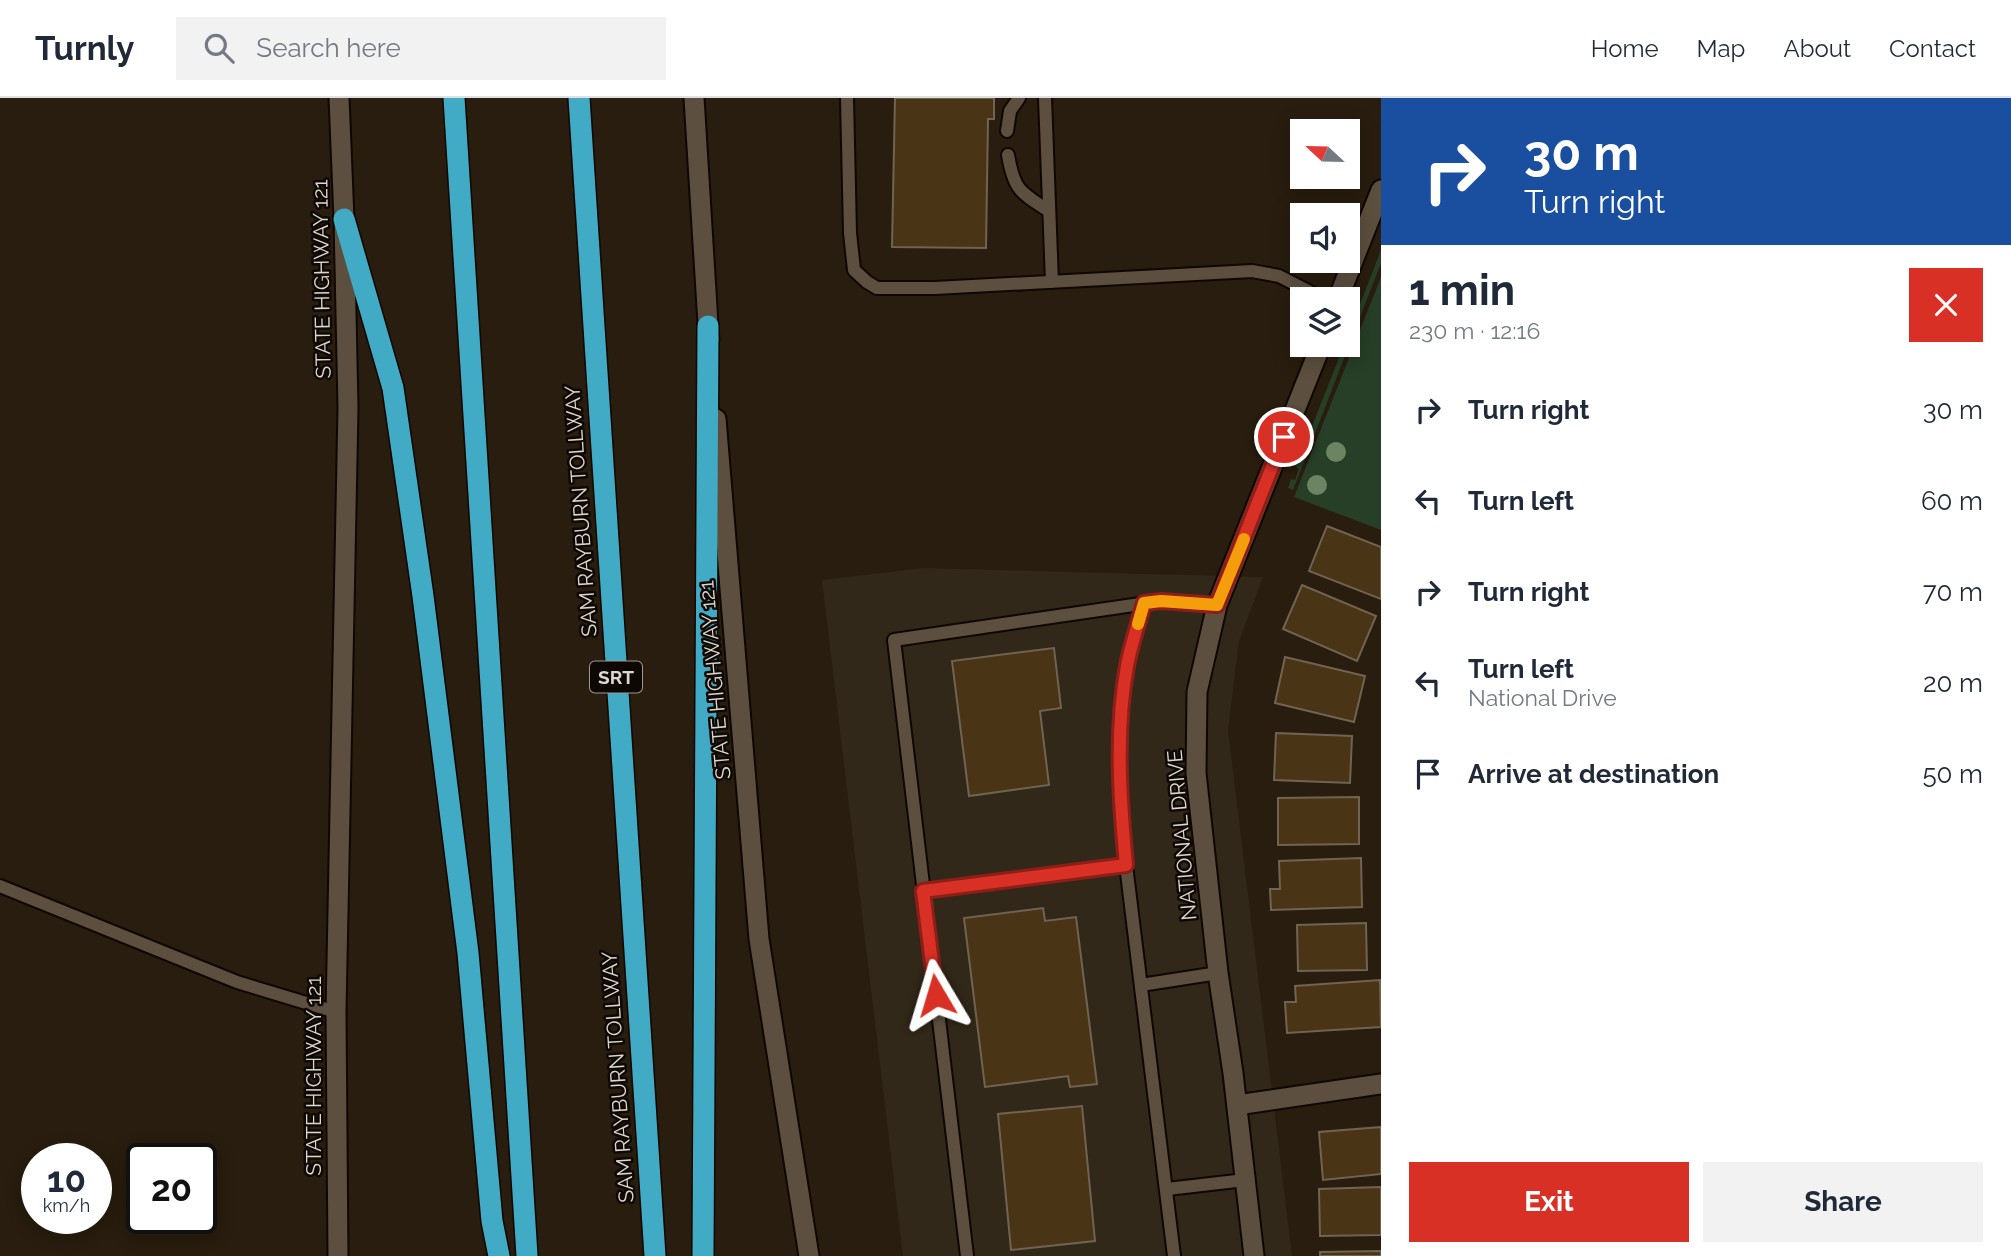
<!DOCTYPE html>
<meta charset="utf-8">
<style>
:root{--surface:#fff;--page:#f2f2f3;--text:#1f2937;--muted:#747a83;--line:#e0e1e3;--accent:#d93025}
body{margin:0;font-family:Raleway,sans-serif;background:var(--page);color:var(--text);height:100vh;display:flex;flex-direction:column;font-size:26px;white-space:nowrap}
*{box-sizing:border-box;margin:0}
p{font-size:23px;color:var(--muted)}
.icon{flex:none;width:38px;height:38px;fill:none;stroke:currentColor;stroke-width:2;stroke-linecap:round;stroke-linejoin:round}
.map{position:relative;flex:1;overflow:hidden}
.side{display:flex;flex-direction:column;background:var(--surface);width:630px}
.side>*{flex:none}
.hud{background:#1a4fa0;color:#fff;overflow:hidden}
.needle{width:46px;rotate:292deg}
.buttons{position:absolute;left:1290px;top:21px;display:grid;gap:14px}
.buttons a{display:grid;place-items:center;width:70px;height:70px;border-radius:0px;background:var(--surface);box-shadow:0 4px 18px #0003;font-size:35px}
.speed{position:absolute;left:21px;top:1045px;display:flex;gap:14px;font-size:35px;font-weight:700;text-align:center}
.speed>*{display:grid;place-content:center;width:91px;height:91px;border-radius:50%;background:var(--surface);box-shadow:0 4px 18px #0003;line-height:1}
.speed small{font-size:18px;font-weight:400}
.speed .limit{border:4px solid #111;border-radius:10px;background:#fff;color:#111}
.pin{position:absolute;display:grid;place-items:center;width:60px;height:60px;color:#fff;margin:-30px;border:4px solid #fff;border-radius:50%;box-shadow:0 2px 7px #0007}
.me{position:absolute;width:77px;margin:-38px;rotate:353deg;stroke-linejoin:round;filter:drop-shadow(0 0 5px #0008)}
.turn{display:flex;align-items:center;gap:24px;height:147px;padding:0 28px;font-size:32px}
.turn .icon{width:91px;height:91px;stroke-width:2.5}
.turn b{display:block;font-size:49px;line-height:60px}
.round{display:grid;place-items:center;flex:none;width:74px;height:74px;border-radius:0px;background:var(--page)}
.overview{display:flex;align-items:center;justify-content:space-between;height:119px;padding:0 28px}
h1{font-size:42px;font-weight:700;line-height:52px}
.button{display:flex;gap:14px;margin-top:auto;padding:14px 28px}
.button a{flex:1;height:80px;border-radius:0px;background:var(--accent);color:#fff;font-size:28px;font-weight:700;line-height:80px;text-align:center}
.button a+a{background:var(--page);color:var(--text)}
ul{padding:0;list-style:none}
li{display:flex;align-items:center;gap:21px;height:91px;padding:0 28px}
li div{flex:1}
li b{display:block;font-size:26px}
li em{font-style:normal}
header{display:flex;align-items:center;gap:42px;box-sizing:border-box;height:98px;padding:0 35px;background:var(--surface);border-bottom:2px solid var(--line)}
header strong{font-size:33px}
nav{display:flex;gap:38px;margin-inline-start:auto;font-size:24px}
.search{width:490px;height:63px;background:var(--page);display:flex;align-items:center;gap:18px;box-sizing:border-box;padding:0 24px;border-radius:0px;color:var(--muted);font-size:26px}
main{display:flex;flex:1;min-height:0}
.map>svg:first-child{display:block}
.commercial{fill:#322819}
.green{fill:#273e27}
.building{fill:#493415;stroke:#716352;stroke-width:2}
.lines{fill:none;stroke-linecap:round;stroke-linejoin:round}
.service-casing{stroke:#100700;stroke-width:16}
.minor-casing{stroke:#100700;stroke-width:23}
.secondary-casing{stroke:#100700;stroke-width:23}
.motorway-casing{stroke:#100700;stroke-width:24}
.service{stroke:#5c4f3f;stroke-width:12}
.minor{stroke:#5c4f3f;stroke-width:19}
.secondary{stroke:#5c4f3f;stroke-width:19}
.motorway{stroke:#41aac5;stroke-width:21}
.tree{fill:#6d8462}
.route-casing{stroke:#8d1f18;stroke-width:18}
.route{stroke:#d93025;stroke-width:12}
.slow{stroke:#f59e0b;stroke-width:12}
.labels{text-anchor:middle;stroke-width:5;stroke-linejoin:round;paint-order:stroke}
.shield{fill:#0d0804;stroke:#9f9890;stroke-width:2}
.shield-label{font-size:19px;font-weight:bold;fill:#ddd6cc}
.street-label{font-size:21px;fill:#ddd6cc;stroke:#0d0804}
</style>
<header>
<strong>Turnly</strong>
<div class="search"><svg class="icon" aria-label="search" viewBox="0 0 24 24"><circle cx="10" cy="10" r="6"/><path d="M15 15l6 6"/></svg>Search here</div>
<nav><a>Home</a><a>Map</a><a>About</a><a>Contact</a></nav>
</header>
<main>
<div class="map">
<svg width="1381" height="1158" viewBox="0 0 1381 1158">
<rect width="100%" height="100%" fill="#281d0e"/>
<path class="commercial" d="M924,470l339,9 -24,64 -11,89 64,526h-389l-81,-676z"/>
<path class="green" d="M1381,152v13l-88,227 -5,-2 3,-9 4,1 4,-11 -3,-2 48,-122h4v-10z
M1381,179v253l-87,-33z"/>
<path class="building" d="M895,0h99v21h-6l-2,129 -94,-1z
M1327,428l54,21v52l-72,-28z
M1302,487l74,31 -19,45 -74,-32z
M1054,550l7,60 -21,3 9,74 -80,11 -17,-135z
M1285,559l80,19 -11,46 -79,-19z
M1276,635l76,3 -2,47 -76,-3z
M1359,699v47l-81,1v-47z
M1361,760l1,49 -91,3 -1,-21h10l-1,-28z
M1043,810l2,13 31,-4 21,167 -27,3 -2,-11 -83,11 -21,-169z
M1366,825l1,47 -69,1 -1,-46z
M1380,882l1,47 -94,6 -2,-31h11l-1,-16z
M1082,1008l13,135 -84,9 -13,-136z
M1381,1029v47l-58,6 -4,-48z
M1381,1089v48l-61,1 -1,-47z
M1381,1153v5h-61v-4z"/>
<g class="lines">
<defs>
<path id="service" d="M847,0l3,135 4,37 13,12 10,6h58l317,-17 27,5 45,23
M1045,0l7,184
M1007,33l3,-20 9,-13
M1008,57c6,35 12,37 41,56
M1144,505l-17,63 -7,60v59l6,80 48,391
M0,788l237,96 99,30
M923,793l203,-26
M1141,887l77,-12
M1167,1091l78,-9
M967,1158l-73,-616 267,-39 56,4"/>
<path id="minor" d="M1338,201l43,-109
M1237,1007l144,-21
M1254,1158l-21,-183 -15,-100 -22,-200 1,-81 20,-87 104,-260"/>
<path id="secondary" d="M694,0l15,242
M716,321l43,520 50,317
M338,1158l-2,-244 12,-604 -4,-189 -5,-121"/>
<path id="motorway" d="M454,0l73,1158
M579,0l76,1158
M344,121l49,169 30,208 45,357 24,268 7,35
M703,1158l5,-930"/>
</defs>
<use href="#service" class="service-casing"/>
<use href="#minor" class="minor-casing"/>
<use href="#secondary" class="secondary-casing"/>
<use href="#motorway" class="motorway-casing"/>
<use href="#service" class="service"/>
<use href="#minor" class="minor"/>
<use href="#secondary" class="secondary"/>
<use href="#motorway" class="motorway"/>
</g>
<g class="tree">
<circle cx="1336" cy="354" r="10"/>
<circle cx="1317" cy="387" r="10"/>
</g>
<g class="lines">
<defs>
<path id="route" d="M936,897l-13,-104 203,-26c-6,-65 -11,-134 1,-199 4,-21 11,-42 17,-63l17,-2 56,4 67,-168"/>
</defs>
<use href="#route" class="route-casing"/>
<use href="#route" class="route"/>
<path class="slow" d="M1138,526l6,-21 17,-2 56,4 27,-66"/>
</g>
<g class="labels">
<rect class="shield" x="590" y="563.5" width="52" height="31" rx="5"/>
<g class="shield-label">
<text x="616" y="586">SRT</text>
</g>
<g class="street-label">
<text transform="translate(322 181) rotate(-91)" y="7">STATE HIGHWAY 121</text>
<text transform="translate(581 413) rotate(-94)" y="7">SAM RAYBURN TOLLWAY</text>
<text transform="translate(715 582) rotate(-95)" y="7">STATE HIGHWAY 121</text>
<text transform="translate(1182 737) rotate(-95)" y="7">NATIONAL DRIVE</text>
<text transform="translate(314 978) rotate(-90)" y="7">STATE HIGHWAY 121</text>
<text transform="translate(618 979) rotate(-94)" y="7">SAM RAYBURN TOLLWAY</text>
</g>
</g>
</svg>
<div class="buttons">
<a><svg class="needle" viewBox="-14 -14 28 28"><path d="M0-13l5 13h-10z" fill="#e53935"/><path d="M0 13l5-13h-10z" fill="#747a83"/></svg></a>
<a><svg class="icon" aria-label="sound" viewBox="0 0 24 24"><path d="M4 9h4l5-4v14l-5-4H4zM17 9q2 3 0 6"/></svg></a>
<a><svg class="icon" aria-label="layers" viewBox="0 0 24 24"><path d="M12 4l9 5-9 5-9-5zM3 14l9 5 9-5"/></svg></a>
</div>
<div class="speed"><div>10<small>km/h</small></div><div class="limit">20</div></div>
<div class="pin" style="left:1284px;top:339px;background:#d93025"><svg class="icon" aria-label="arrive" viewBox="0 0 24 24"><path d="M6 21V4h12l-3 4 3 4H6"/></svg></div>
<svg class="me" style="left:936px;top:897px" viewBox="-20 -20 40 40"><path d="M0-17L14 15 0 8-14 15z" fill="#d93025" stroke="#fff" stroke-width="4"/></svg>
</div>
<section class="side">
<div class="hud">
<div class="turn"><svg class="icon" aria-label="right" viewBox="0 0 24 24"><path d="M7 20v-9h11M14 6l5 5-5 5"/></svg><div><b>30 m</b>Turn right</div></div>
</div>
<div class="overview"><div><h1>1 min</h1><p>230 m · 12:16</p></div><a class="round" style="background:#d93025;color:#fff"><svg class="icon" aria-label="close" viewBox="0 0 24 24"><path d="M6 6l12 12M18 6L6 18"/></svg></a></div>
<ul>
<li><svg class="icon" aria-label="right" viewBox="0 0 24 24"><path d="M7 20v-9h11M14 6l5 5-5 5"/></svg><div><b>Turn right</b></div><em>30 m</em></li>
<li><svg class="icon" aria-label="left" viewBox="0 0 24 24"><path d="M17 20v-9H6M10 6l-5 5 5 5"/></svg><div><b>Turn left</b></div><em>60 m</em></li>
<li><svg class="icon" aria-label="right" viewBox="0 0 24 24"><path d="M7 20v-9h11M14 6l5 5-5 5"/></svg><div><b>Turn right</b></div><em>70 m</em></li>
<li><svg class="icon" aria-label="left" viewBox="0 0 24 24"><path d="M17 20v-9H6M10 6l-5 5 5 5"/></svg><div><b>Turn left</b><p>National Drive</p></div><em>20 m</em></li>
<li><svg class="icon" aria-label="arrive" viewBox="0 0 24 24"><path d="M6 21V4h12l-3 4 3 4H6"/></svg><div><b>Arrive at destination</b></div><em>50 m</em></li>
</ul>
<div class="button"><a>Exit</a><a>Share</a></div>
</section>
</main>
